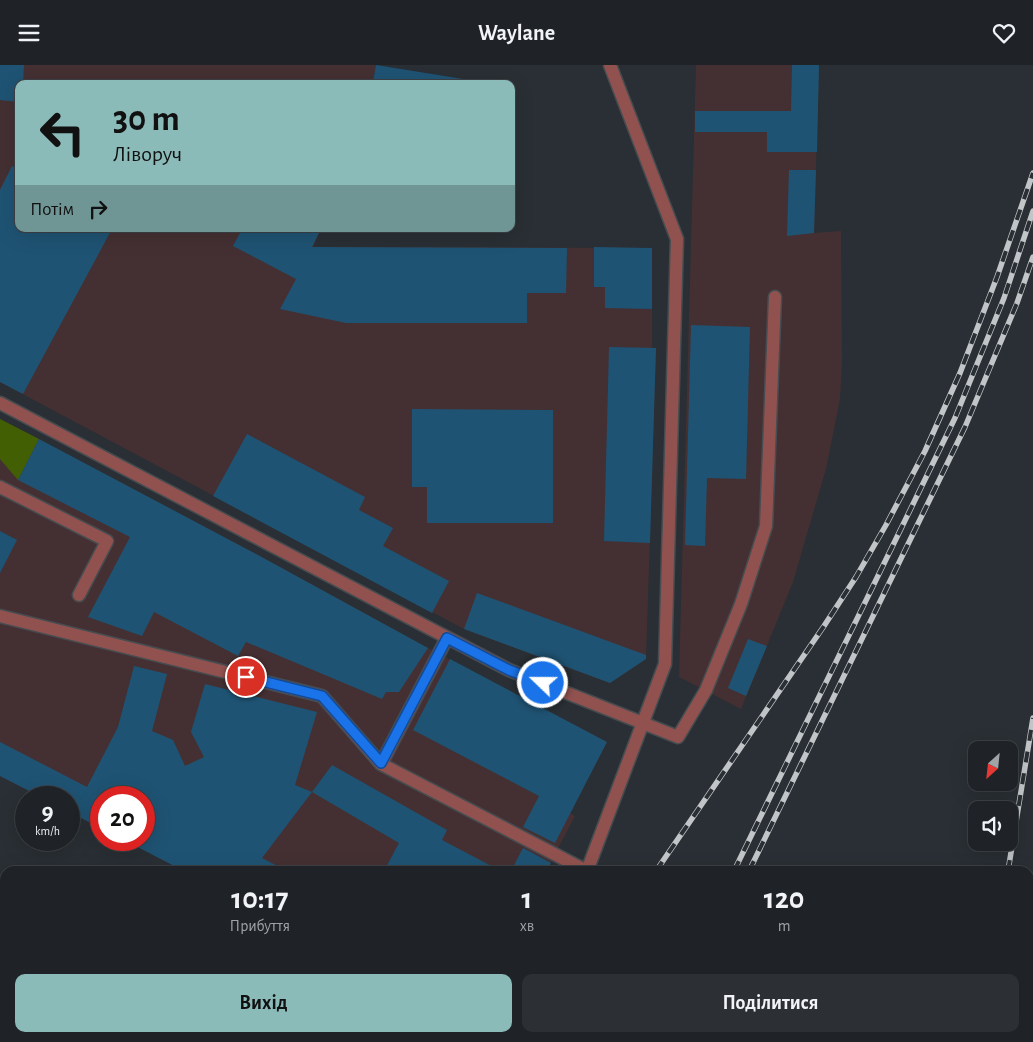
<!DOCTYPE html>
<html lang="uk">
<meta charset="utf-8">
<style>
:root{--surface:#1f2327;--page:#2c2f33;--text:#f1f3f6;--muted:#a1a4a7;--line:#3c4044;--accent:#8bbbb9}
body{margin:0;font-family:"Alegreya Sans",sans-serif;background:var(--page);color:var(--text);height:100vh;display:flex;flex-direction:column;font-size:19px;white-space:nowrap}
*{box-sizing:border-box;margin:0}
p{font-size:16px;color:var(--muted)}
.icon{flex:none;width:28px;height:28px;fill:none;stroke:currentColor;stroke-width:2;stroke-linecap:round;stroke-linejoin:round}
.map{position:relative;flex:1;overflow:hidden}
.drawer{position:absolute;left:0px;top:801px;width:1034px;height:176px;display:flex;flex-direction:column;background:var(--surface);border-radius:15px 15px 0 0;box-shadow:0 5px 20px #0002,0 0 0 1px var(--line)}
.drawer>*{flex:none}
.banner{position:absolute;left:15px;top:15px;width:500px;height:152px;border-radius:10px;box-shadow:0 5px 20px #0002,0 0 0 1px var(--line);background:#8bbbb9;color:#111;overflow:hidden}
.needle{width:32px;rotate:207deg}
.tools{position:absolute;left:968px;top:676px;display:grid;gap:10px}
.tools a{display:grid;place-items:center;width:50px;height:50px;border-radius:10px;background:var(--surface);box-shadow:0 5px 20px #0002,0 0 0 1px var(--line);font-size:25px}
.speed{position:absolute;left:15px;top:721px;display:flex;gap:10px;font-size:25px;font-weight:700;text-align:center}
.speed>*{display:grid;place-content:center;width:65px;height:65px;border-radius:50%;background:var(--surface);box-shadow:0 5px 20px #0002,0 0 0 1px var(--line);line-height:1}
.speed small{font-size:12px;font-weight:400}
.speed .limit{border:8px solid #d22;background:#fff;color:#111}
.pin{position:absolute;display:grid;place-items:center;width:42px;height:42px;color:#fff;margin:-21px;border:2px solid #fff;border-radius:50%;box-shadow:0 1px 5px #0007}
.me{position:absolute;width:55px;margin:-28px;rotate:292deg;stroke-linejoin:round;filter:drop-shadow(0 0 4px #0008)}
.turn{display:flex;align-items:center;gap:18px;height:105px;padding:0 15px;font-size:22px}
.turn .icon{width:65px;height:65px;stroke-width:2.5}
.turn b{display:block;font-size:35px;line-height:42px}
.then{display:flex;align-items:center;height:48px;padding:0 15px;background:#0003;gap:10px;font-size:19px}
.eta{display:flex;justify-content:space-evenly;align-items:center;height:85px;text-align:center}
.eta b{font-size:30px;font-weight:700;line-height:35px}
.button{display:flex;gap:10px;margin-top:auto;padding:10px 15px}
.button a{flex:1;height:58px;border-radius:10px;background:var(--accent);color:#111;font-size:20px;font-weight:700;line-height:58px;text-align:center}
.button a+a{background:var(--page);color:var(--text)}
header{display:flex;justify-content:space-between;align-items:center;height:65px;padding:0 15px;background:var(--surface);font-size:22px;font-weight:700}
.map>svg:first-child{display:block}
.industrial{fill:#443032}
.green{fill:#426003}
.building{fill:#1f5373}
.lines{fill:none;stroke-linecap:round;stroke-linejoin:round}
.minor-casing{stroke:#464c50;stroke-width:15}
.minor{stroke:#91524f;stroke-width:12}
.rail-casing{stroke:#c1c5c8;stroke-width:5.5}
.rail{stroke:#292f34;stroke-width:4;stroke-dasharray:11;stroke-linecap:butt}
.route-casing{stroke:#114b97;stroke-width:12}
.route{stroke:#1a73e8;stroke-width:9}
</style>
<header><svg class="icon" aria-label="menu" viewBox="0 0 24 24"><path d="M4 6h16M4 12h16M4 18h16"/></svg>Waylane<svg class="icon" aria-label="heart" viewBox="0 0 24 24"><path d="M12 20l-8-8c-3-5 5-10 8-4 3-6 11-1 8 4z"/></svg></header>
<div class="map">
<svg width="1033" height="977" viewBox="0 0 1033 977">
<rect width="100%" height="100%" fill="#292f34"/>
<path class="industrial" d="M0,0h376l-3,17 10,2h-364v145h302l-8,18 339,1v100h4l-10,311 -36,24 -146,-54 -464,-247z
M696,0h123l-5,168 27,-2 1,129 -2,39 -14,70 -33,113 -52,127 -62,-32z
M0,354l258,136 170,93 179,94 -37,71 5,3 -29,55h-362l-60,-31h20v-43h-43v31l-32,-16v-15h-28l-41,-21z"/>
<path class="green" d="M0,354l39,20 -21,41 -18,-21z"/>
<path class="building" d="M0,0h24l-1,19h-4v18l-19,-2z
M376,0l112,18v1h-105l-10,-2z
M792,0h27l-2,87h-50v-20h-72v-21h96z
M12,101l7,4v59h93l-89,165 -23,-12v-192z
M789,105h27l-2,63 -27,3z
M242,164h79l-9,18 255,1 -1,45h-39v30h-181l-66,-14 16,-30 -63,-33z
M594,182l58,1v61l-47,-1v-21h-11z
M691,260l59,2 -4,152 -39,-1 -2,68 -20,-1z
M609,282l47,1 -6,195 -46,-2z
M412,344l141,1v113h-126v-36h-15z
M247,369l118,63 -6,13 34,18 -10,18 66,35 -17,32 -219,-117z
M39,374l219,116 170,93 -29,44h-13l-4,7 -136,-57 -8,14 -84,-44 -12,24 -54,-19 42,-80 -112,-57z
M0,466l17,9 -17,33z
M477,528l169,62v4l-36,24 -146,-54z
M748,574l19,7 -21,50 -18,-8z
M450,594l157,83 -52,101 -32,-16 16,-31 -126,-66z
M134,601l33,8 -15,57 21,9 12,26 19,-9 -13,-25 14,-48 112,28 -22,73 17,7 -50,66 25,13h-103l-60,-31h20v-43h-43v31l-32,-16v-15h-28l-41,-21v-34l87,45 31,-60z
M332,700l115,65 -5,10 59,31h-117l15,-28 -87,-51z
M523,783l28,15 -5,8h-35z
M90,972h31l-2,5h-31z
M429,972h43l-3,5h-42z"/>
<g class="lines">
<defs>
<path id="minor" d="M0,338l509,267 169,67 28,-47 35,-86 25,-78 9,-229
M0,422l107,54 -28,54
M0,551l322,80 59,68 206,107
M381,699l66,-126
M587,806l78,-207 12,-425 -67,-174
M502,977l3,-5"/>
</defs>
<use href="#minor" class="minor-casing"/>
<use href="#minor" class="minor"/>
<defs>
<path id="rail" d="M656,806l168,-245 32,-49 30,-52 39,-74 35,-78 37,-96 36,-104
M734,806l221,-453 49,-120 29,-87
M749,806l216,-444 52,-124 16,-46
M1008,806l25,-153
M1007,972v5
M553,977l3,-5
M649,977l2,-5
M664,977l2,-5"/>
</defs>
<use href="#rail" class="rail-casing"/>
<use href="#rail" class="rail"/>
</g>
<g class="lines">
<defs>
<path id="route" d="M246,612l76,19 59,67 66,-125 62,32 34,13"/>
</defs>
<use href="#route" class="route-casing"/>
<use href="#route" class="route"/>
</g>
</svg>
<div class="tools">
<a><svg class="needle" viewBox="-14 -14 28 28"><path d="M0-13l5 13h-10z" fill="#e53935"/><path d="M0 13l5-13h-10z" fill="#a1a4a7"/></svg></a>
<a><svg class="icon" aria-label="sound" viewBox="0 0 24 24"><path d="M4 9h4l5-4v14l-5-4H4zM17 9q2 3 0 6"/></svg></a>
</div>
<div class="speed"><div>9<small>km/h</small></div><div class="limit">20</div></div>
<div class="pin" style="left:246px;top:612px;background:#d93025"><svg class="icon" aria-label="arrive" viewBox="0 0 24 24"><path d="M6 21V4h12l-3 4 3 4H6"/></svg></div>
<svg class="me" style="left:543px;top:618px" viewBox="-20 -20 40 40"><circle r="17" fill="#1a73e8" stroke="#fff" stroke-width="3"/><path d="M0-11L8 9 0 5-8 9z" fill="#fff"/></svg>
<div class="banner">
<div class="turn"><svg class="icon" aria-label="left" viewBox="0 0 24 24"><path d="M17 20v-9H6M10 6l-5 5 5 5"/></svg><div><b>30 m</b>Ліворуч</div></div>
<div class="then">Потім<svg class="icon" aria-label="right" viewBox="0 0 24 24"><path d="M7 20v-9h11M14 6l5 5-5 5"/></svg></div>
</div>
<section class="drawer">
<div class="eta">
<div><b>10:17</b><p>Прибуття</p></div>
<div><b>1</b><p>хв</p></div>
<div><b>120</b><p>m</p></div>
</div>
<div class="button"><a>Вихід</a><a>Поділитися</a></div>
</section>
</div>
